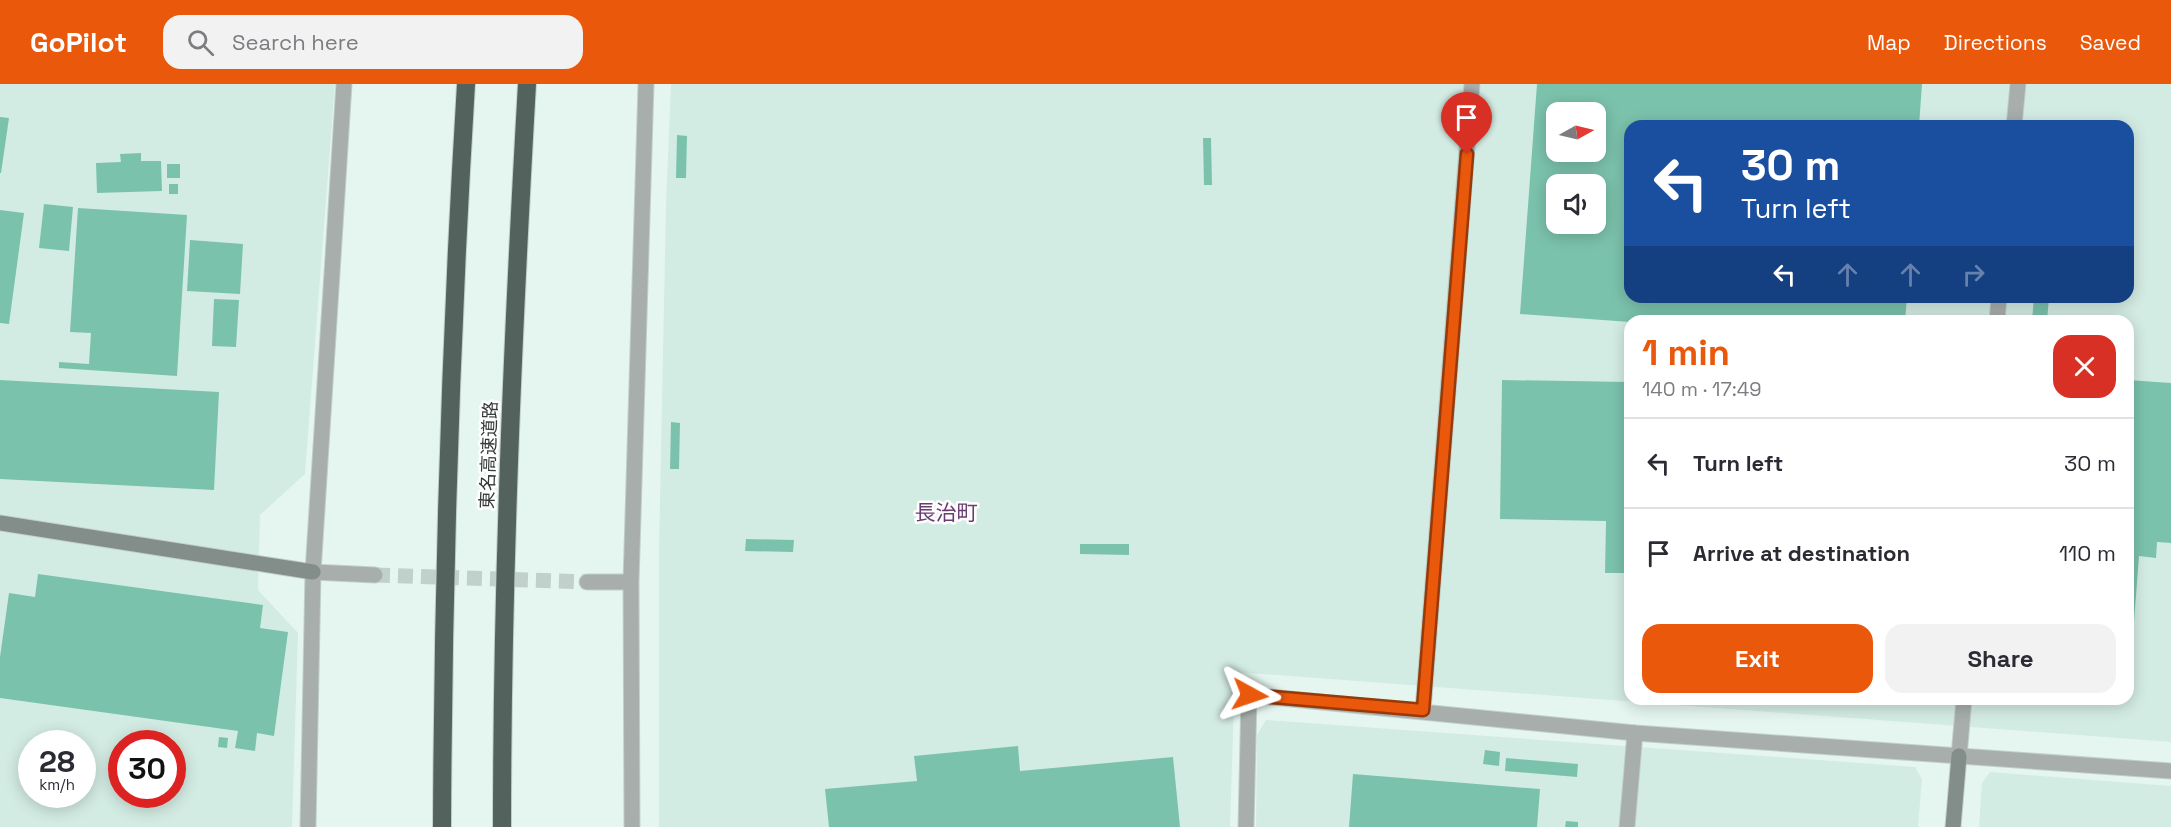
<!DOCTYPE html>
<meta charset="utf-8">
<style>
:root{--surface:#fff;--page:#f2f2f3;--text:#2b2b33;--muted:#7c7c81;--line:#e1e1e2;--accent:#ea580c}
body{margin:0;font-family:"Space Grotesk","Noto Sans JP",sans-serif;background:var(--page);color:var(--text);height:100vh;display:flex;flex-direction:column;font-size:22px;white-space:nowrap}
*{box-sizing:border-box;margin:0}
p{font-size:20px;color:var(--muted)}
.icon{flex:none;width:33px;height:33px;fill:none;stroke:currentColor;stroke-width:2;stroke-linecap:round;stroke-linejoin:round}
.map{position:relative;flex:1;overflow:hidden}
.side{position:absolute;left:1624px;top:231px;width:510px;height:390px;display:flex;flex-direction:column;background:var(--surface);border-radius:18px;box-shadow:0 3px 15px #0003}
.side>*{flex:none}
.guide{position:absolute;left:1624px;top:36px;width:510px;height:183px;border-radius:18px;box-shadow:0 3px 15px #0003;background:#1a4fa0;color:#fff;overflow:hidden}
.needle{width:39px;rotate:82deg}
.controls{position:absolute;left:1546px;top:18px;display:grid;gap:12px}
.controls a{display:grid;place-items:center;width:60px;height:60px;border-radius:12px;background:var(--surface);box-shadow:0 3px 15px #0003;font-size:30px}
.speed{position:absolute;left:18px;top:646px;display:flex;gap:12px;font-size:30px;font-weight:700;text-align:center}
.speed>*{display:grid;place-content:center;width:78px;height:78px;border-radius:50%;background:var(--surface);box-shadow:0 3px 15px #0003;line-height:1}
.speed small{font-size:15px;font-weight:400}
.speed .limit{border:9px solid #d22;background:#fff;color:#111}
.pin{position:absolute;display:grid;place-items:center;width:51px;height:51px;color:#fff;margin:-62px -26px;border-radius:50% 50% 50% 0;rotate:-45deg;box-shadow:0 0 6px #0007}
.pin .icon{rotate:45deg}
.me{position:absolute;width:66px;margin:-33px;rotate:95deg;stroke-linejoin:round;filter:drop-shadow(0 0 4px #0008)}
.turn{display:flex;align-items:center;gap:21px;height:126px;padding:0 18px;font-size:27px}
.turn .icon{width:78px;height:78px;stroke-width:2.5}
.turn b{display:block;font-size:42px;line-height:51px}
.lanes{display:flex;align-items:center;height:57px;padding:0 18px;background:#0003;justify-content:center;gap:30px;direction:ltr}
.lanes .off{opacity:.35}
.round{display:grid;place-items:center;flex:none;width:63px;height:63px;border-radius:18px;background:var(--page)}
.head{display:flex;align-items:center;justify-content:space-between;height:102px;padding:0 18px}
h1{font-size:36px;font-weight:700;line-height:45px;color:var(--accent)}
.cta{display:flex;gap:12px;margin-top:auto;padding:12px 18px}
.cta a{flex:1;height:69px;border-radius:18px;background:var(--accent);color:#fff;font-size:24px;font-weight:700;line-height:69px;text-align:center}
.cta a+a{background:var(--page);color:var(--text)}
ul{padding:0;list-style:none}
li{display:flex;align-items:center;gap:18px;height:90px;padding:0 18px;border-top:2px solid var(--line)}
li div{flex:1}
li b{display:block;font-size:22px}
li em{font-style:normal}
header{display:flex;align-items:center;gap:36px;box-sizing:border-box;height:84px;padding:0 30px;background:var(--accent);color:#fff}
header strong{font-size:28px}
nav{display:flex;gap:33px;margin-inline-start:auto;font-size:21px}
.search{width:420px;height:54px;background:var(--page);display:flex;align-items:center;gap:15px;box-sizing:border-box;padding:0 21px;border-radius:18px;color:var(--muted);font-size:22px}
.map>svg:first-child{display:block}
.built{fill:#d3ece3;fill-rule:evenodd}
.building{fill:#7bc2ac;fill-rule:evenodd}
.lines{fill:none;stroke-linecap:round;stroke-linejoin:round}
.street-tunnel{stroke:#c1d0cb;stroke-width:15;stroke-dasharray:15 8;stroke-linecap:butt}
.lane-casing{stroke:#c1d0cb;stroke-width:17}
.street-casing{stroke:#c1d0cb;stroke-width:17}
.secondary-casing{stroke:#c1d0cb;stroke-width:17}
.highway-casing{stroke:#c1d0cb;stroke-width:20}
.lane{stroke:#a7aeab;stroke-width:15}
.street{stroke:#a7aeab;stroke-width:15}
.secondary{stroke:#838d8a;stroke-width:15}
.highway{stroke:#54625d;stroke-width:18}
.route-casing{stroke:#983908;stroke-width:15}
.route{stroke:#ea580c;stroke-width:10}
.labels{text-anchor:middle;stroke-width:5;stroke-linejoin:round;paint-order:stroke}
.street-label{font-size:18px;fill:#333a37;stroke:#fefefe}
.quarter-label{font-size:21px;fill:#6b3c71;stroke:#fefefe}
</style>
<header>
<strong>GoPilot</strong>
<div class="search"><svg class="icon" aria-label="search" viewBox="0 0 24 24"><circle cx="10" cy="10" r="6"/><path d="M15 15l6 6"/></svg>Search here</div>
<nav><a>Map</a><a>Directions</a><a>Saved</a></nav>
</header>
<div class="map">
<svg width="2171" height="743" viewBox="0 0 2171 743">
<rect width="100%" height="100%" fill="#e5f6f0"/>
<path class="built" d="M0,0h335l-30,390 -45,41 -2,75 40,43 -6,194h-292zM32,660h50v51h-50zM122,660h50v51h-50z
M671,0h1500v658l-936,-70 -5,155h-571v-277l7,-345zM1557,28h39v40h-39zM1630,42h498v171h-498zM1557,100h39v40h-39zM1630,237h498v378h-498z
M1266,636l649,47 7,12 -4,48h-662l1,-92z
M1990,688l181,14v41h-192l3,-44z"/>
<path class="building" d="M1537,0h385l-3,42h-289v171h277l-2,24 -275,1 -110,-8zM1557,28h39v40h-39zM1557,100h39v40h-39z
M0,33l9,1 -8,55h-1z
M677,51l10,1 -1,42h-10z
M1203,54h8l1,47h-8z
M141,69v8h20l1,30 -65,2 -1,-30 25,-1 -1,-8z
M167,80h13v14h-13z
M169,100h9v10h-9z
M44,120l29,3 -4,44 -30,-3z
M78,124l109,7 -10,161 -118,-8v-6l30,2 2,-31 -21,-1z
M0,126l24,3 -15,111 -9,-1z
M190,156l53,4 -3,50 -53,-3z
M2034,213h15l-2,24h-15z
M214,215l25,1 -3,47 -24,-1z
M0,296l219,12 -5,98 -214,-11z
M1502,296l128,2v147h-3v44h-22l1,-52 -106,-2z
M2128,296l43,3v160l-14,-1 -1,16 -17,-2 -6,79 -5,-1z
M671,338l9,1 -1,46h-9z
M746,455l48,1 -1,12 -48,-1z
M1080,460h49v11l-49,-1z
M38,490l225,31 -3,23 28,4 -14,104 -17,-3 -2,18 -20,-3 3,-17 -238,-33v-41l9,-64 26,4z
M219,653l9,1 -1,10 -9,-1z
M1018,662l2,25 153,-14 7,70h-351l-4,-38 92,-8 -3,-25z
M1485,666l15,2 -1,14 -16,-2z
M1506,674l72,6 -1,13 -72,-6z
M1353,690l187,15 -3,38h-188z
M1566,737l12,1v5h-13z"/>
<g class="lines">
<path class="street-tunnel" d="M375,491l212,7"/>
<defs>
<path id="lane" d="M2014,42l4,-42
M1997,237l2,-24
M1423,626l49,-626
M1959,672l5,-57
M1627,743l8,-94"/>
<path id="street" d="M313,488l62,3
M587,498h44
M308,743l5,-255 31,-488
M632,743l-1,-245 15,-498
M1246,743l3,-132 386,38 536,38"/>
<path id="secondary" d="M0,439l313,49
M1953,743l6,-71"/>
<path id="highway" d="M442,743c1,-248 9,-496 24,-743
M502,743c0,-248 11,-496 25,-743"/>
</defs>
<use href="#lane" class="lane-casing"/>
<use href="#street" class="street-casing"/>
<use href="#secondary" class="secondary-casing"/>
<use href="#highway" class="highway-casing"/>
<use href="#lane" class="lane"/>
<use href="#street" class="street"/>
<use href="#secondary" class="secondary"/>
<use href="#highway" class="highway"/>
</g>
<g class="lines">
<defs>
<path id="route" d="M1250,611l173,15 44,-556"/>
</defs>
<use href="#route" class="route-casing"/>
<use href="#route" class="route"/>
</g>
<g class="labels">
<g class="street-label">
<text transform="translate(489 371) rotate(-88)" y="6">東名高速道路</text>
</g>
<g class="quarter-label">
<text x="946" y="436">長治町</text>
</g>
</g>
</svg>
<div class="controls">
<a><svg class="needle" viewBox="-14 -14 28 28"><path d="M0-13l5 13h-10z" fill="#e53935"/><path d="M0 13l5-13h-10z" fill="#7c7c81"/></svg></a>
<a><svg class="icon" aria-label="sound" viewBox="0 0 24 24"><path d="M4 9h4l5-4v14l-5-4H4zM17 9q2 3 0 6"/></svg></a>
</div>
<div class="speed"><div>28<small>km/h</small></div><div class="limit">30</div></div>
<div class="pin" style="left:1467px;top:70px;background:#d93025"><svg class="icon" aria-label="arrive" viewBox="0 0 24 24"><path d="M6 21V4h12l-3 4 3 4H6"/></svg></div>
<svg class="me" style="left:1250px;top:611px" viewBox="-20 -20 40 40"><path d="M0-17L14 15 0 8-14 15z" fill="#ea580c" stroke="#fff" stroke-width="4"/></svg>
<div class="guide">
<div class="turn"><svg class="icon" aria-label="left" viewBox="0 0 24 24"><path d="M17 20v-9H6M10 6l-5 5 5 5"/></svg><div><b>30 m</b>Turn left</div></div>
<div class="lanes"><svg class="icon" aria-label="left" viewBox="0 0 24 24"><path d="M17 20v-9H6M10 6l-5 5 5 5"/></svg><svg class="icon off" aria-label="ahead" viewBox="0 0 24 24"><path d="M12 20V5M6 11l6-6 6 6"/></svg><svg class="icon off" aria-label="ahead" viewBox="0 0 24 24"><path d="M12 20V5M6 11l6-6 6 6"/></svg><svg class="icon off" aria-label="right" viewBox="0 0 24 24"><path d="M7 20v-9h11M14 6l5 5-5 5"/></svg></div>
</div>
<section class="side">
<div class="head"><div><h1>1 min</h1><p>140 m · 17:49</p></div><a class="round" style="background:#d93025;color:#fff"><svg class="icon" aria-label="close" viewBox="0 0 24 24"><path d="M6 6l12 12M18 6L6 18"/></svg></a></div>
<ul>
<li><svg class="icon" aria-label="left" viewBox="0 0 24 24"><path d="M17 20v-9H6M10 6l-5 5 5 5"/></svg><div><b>Turn left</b></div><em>30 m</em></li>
<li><svg class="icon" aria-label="arrive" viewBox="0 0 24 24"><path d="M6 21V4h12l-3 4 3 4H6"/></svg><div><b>Arrive at destination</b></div><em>110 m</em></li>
</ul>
<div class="cta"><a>Exit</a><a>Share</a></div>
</section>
</div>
